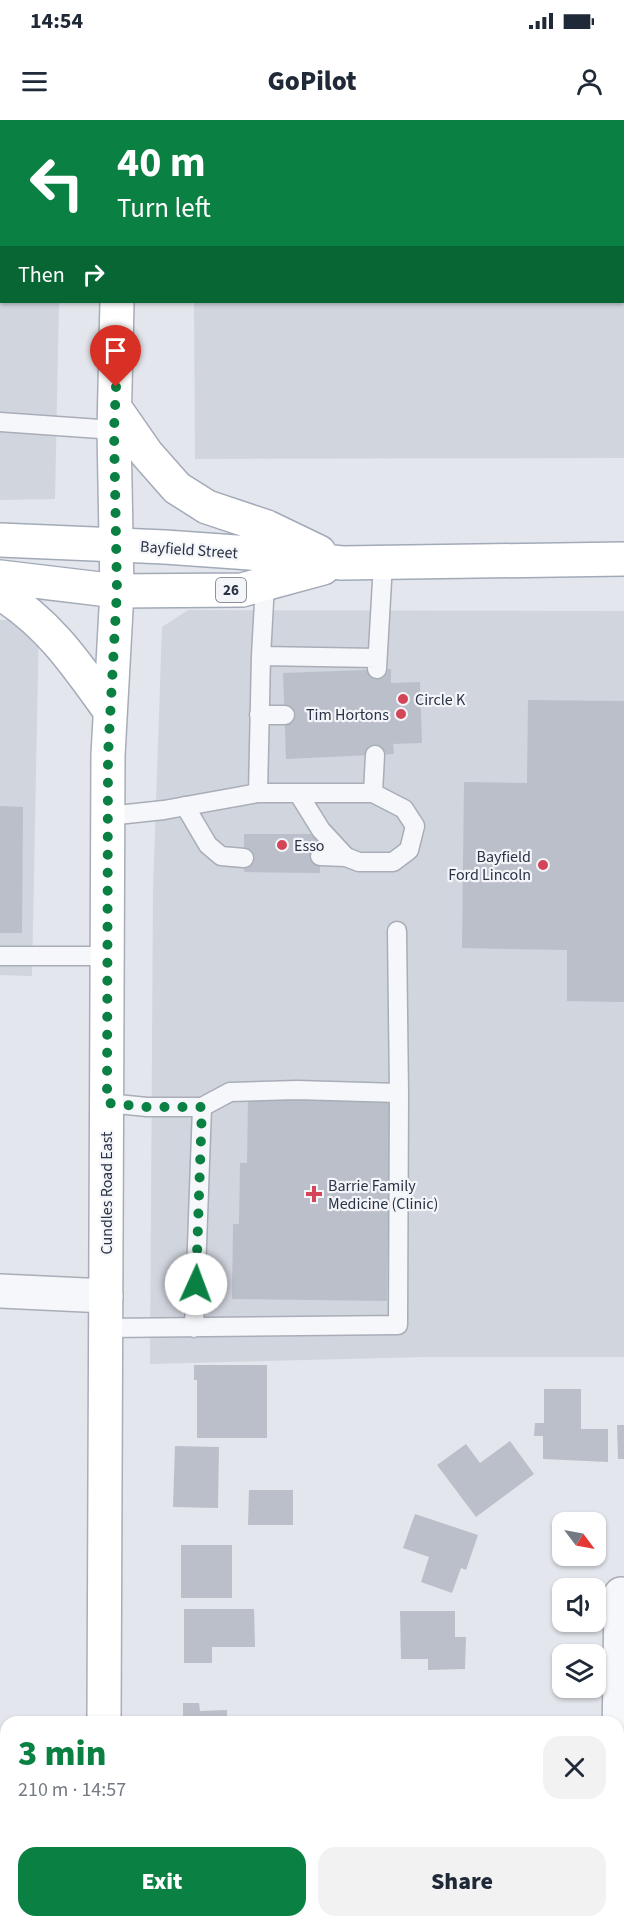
<!DOCTYPE html>
<meta charset="utf-8">
<style>
:root{--surface:#fff;--page:#f2f2f3;--text:#1f2937;--muted:#747a83;--accent:#0b8043}
body{margin:0;font-family:"Source Sans 3",sans-serif;background:var(--page);color:var(--text);height:100vh;display:flex;flex-direction:column;font-size:22px;white-space:nowrap}
*{box-sizing:border-box;margin:0}
p{font-size:20px;color:var(--muted)}
.icon{flex:none;width:33px;height:33px;fill:none;stroke:currentColor;stroke-width:2;stroke-linecap:round;stroke-linejoin:round}
.map{position:relative;flex:1;overflow:hidden}
.side{position:absolute;left:0px;top:1596px;width:624px;height:212px;display:flex;flex-direction:column;background:var(--surface);border-radius:18px 18px 0 0;box-shadow:0 2px 4px #0004}
.side>*{flex:none}
.top-card{position:absolute;left:0px;top:0px;width:624px;height:183px;box-shadow:0 2px 4px #0004;background:#0b8043;color:#fff;overflow:hidden}
.needle{width:39px;rotate:122deg}
.tools{position:absolute;left:552px;top:1392px;display:grid;gap:12px}
.tools a{display:grid;place-items:center;width:54px;height:54px;border-radius:12px;background:var(--surface);box-shadow:0 2px 4px #0004;font-size:30px}
.pin{position:absolute;display:grid;place-items:center;width:51px;height:51px;color:#fff;margin:-62px -26px;border-radius:50% 50% 50% 0;rotate:-45deg;box-shadow:0 0 6px #0007}
.pin .icon{rotate:45deg}
.me{position:absolute;width:66px;margin:-33px;rotate:2deg;stroke-linejoin:round;filter:drop-shadow(0 0 4px #0008)}
.turn{display:flex;align-items:center;gap:21px;height:126px;padding:0 18px;font-size:27px}
.turn .icon{width:78px;height:78px;stroke-width:2.5}
.turn b{display:block;font-size:42px;line-height:51px}
.then{display:flex;align-items:center;height:57px;padding:0 18px;background:#0003;gap:12px;font-size:22px}
.round{display:grid;place-items:center;flex:none;width:63px;height:63px;border-radius:18px;background:var(--page)}
.head{display:flex;align-items:center;justify-content:space-between;height:102px;padding:0 18px}
h1{font-size:36px;font-weight:800;line-height:45px;color:var(--accent)}
.action{display:flex;gap:12px;margin-top:auto;padding:12px 18px}
.action a{flex:1;height:69px;border-radius:18px;background:var(--accent);color:#fff;font-size:24px;font-weight:800;line-height:69px;text-align:center}
.action a+a{background:var(--page);color:var(--text)}
.status{display:flex;justify-content:space-between;align-items:center;height:42px;padding:0 30px;background:var(--surface);direction:ltr}
.status svg{height:16px;fill:currentColor}
header{display:flex;justify-content:space-between;align-items:center;height:78px;padding:0 18px;background:var(--surface);font-size:27px;font-weight:800}
.map>svg:first-child{display:block}
.built{fill:#d1d5de}
.building{fill:#babfca}
.lines{fill:none;stroke-linecap:round;stroke-linejoin:round}
.service-casing{stroke:#a8adb7;stroke-width:21}
.minor-casing{stroke:#a8adb7;stroke-width:36}
.secondary-casing{stroke:#a8adb7;stroke-width:36}
.primary-casing{stroke:#a2aab8;stroke-width:36}
.service{stroke:#f6f7fa;stroke-width:18}
.minor{stroke:#f6f7fa;stroke-width:33}
.secondary{stroke:#fff;stroke-width:33}
.primary{stroke:#fff;stroke-width:33}
.route{stroke:#0b8043;stroke-width:10;stroke-dasharray:0 18}
.poi-dot{fill:#d44557;stroke:#f3f5f9;stroke-width:2}
.labels{text-anchor:middle;stroke-width:4.5;stroke-linejoin:round;paint-order:stroke}
.shield{fill:#f3f5f9;stroke:#666d7b;stroke-width:1.5}
.shield-label{font-size:15px;font-weight:bold;fill:#2a3345}
.street-label{font-size:16px;fill:#2a3345;stroke:#f3f5f9}
.poi-label{font-size:16px;fill:#2a3345;stroke:#f3f5f9;text-anchor:start}
</style>
<div class="status"><b>14:54</b><svg viewBox="0 0 49 12"><path d="M0 12V9h3v3zM5 12V6h3v6zM10 12V3h3v9zM15 12V0h3v12zM26 1h20v11H26zM47 4h2v5h-2z"/></svg></div>
<header><svg class="icon" aria-label="menu" viewBox="0 0 24 24"><path d="M4 6h16M4 12h16M4 18h16"/></svg>GoPilot<svg class="icon" aria-label="person" viewBox="0 0 24 24"><circle cx="12" cy="8" r="4"/><path d="M4 21q1-7 8-7t8 7"/></svg></header>
<div class="map">
<svg width="624" height="1807" viewBox="0 0 624 1807">
<rect width="100%" height="100%" fill="#e3e6ec"/>
<path class="built" d="M0,0h62l-60,2v180h57l-4,197 -55,1z
M191,0h433v338l-429,1 -1,-157h428v-180z
M188,490l436,1v746h-198l-276,7 3,-474 9,-263z
M0,500h39l-7,356 -32,-1z"/>
<path class="building" d="M391,549v14l29,-1 2,61 -29,1 1,10 -108,5 -3,-86z
M528,580l96,1v301l-57,-1v-51l-105,-2 2,-166 63,1z
M0,686l23,1 -1,126h-22z
M244,714h76v39l-76,-1z
M248,977l142,2 -3,202 -155,-2 1,-75h6l1,-61h7z
M194,1245h73v73h-70v-58h-3z
M544,1269h37v40h27v33l-65,-3v-23h-9l1,-13h9z
M617,1305h7v34h-6z
M510,1321l24,33 -58,43 -39,-52 29,-21 14,19z
M175,1326l44,1 -1,61 -45,-1z
M249,1370h44v35h-45z
M415,1394l63,21 -12,35 -5,-2 -9,25 -31,-11 8,-25 -26,-9z
M181,1425h51v53h-51z
M184,1489h70l1,38h-43v16h-28z
M400,1491h55v26h11l-1,32 -37,1v-11h-27z
M183,1583h16l1,8 27,-1v12h-44z"/>
<g class="lines">
<defs>
<path id="service" d="M494,0l2,2
M48,2v-2
M622,74h2
M0,109h2
M0,302l114,8
M265,464l-4,72 116,2
M377,549l6,-106
M259,595h26
M258,673l3,-137
M298,673l23,37 25,27
M185,686l23,39 13,11 23,2
M108,696l56,-6 94,-17h115l2,-38
M320,736l26,1 13,5h34l16,-12 6,-24 -11,-17 -31,-16
M0,836h107
M107,983l40,4h55l-8,221
M202,987l28,-15 67,-2 102,3
M106,1208l292,-3 1,-232 -2,-162"/>
<path id="minor" d="M0,1171l106,5
M621,1474l-3,222 4,111"/>
<path id="secondary" d="M120,2v-2
M104,1602l4,-967 9,-164 -3,-161 3,-128
M102,1807l1,-5"/>
<path id="primary" d="M115,288l32,46 30,34 30,19 60,20 52,25
M0,420l165,7 85,6 92,10 282,-4
M0,457l117,14 125,-1 81,-22
M0,473c49,30 77,72 110,118"/>
</defs>
<use href="#service" class="service-casing"/>
<use href="#minor" class="minor-casing"/>
<use href="#secondary" class="secondary-casing"/>
<use href="#primary" class="primary-casing"/>
<use href="#service" class="service"/>
<use href="#minor" class="minor"/>
<use href="#secondary" class="secondary"/>
<use href="#primary" class="primary"/>
</g>
<g class="lines">
<path class="route" d="M116,267l-2,43 3,161 -9,164 -1,348 40,4h55l-6,177"/>
</g>
<g class="poi-dot">
<circle cx="403" cy="579" r="6"/>
<circle cx="401" cy="594" r="6"/>
<circle cx="282" cy="725" r="6"/>
<circle cx="543" cy="745" r="6"/>
<path d="M311 1065h6v6h6v6h-6v6h-6v-6h-6v-6h6z"/>
</g>
<g class="labels">
<rect class="shield" x="216" y="458" width="30" height="24" rx="4.5"/>
<g class="shield-label">
<text x="231" y="475">26</text>
</g>
<g class="street-label">
<text transform="translate(189 429) rotate(4)" y="6">Bayfield Street</text>
<text transform="translate(106 1073) rotate(-90)" y="6">Cundles Road East</text>
</g>
<g class="poi-label">
<text x="415" y="585">Circle K</text>
<text x="389" y="600" text-anchor="end">Tim Hortons</text>
<text x="294" y="731">Esso</text>
<text x="531" y="742" text-anchor="end">Bayfield<tspan x="531" dy="18">Ford Lincoln</tspan></text>
<text x="328" y="1071">Barrie Family<tspan x="328" dy="18">Medicine (Clinic)</tspan></text>
</g>
</g>
</svg>
<div class="tools">
<a><svg class="needle" viewBox="-14 -14 28 28"><path d="M0-13l5 13h-10z" fill="#e53935"/><path d="M0 13l5-13h-10z" fill="#747a83"/></svg></a>
<a><svg class="icon" aria-label="sound" viewBox="0 0 24 24"><path d="M4 9h4l5-4v14l-5-4H4zM17 9q2 3 0 6"/></svg></a>
<a><svg class="icon" aria-label="layers" viewBox="0 0 24 24"><path d="M12 4l9 5-9 5-9-5zM3 14l9 5 9-5"/></svg></a>
</div>
<div class="pin" style="left:116px;top:267px;background:#d93025"><svg class="icon" aria-label="arrive" viewBox="0 0 24 24"><path d="M6 21V4h12l-3 4 3 4H6"/></svg></div>
<svg class="me" style="left:196px;top:1164px" viewBox="-20 -20 40 40"><circle r="19" fill="#fff"/><path d="M0-13L10 11 0 6-10 11z" fill="#0b8043"/></svg>
<div class="top-card">
<div class="turn"><svg class="icon" aria-label="left" viewBox="0 0 24 24"><path d="M17 20v-9H6M10 6l-5 5 5 5"/></svg><div><b>40 m</b>Turn left</div></div>
<div class="then">Then<svg class="icon" aria-label="right" viewBox="0 0 24 24"><path d="M7 20v-9h11M14 6l5 5-5 5"/></svg></div>
</div>
<section class="side">
<div class="head"><div><h1>3 min</h1><p>210 m · 14:57</p></div><a class="round"><svg class="icon" aria-label="close" viewBox="0 0 24 24"><path d="M6 6l12 12M18 6L6 18"/></svg></a></div>
<div class="action"><a>Exit</a><a>Share</a></div>
</section>
</div>
